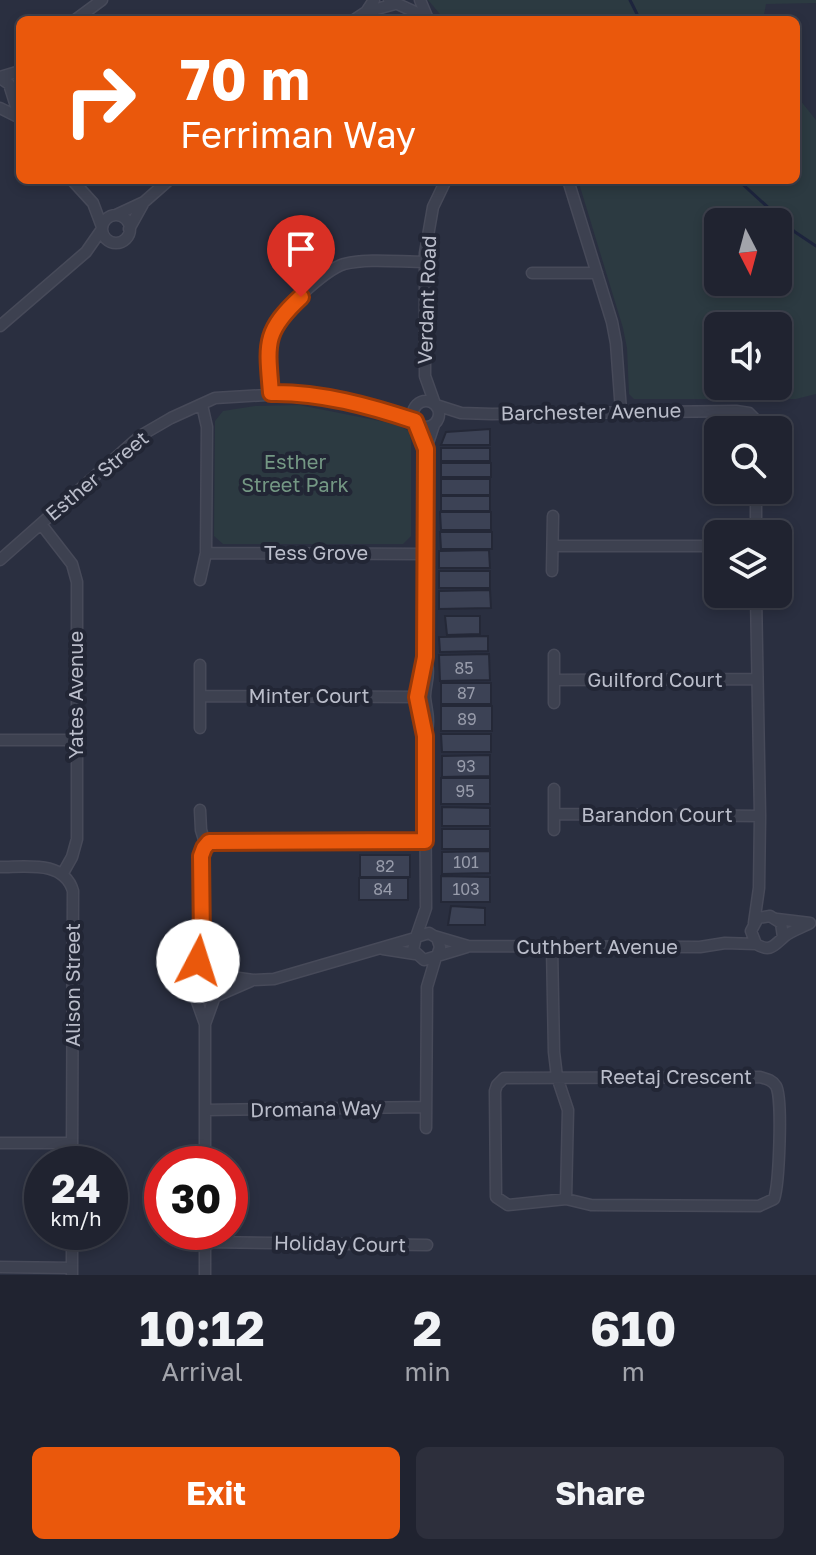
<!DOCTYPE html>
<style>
:root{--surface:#202330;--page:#2d2f3c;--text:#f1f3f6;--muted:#a2a4ab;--line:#3d404c;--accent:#ea580c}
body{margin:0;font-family:"Golos Text",sans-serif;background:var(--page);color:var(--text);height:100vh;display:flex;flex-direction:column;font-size:30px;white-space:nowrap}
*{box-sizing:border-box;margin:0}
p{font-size:26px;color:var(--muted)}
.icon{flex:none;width:44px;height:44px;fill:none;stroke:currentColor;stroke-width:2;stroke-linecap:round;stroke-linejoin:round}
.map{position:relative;height:1275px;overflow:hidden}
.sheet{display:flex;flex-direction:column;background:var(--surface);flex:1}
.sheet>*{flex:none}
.guide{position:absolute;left:16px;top:16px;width:784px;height:168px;border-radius:12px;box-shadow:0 4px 12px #0003,0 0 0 2px var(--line);background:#ea580c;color:#fff;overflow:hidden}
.needle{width:52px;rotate:174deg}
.controls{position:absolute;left:704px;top:208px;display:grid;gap:16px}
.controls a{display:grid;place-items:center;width:88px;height:88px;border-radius:12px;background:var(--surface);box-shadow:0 4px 12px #0003,0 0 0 2px var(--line);font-size:40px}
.speed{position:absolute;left:24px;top:1146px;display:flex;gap:16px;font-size:40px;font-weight:700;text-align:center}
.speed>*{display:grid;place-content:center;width:104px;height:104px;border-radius:50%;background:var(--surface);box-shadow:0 4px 12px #0003,0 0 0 2px var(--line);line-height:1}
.speed small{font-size:20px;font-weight:400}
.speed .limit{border:12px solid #d22;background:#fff;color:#111}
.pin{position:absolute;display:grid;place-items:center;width:68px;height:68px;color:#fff;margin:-82px -34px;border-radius:50% 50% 50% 0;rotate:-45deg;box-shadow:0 0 8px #0007}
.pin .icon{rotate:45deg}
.me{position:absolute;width:88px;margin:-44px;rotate:5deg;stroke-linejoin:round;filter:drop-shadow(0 0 6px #0008)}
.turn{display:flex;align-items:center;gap:28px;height:168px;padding:0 32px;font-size:36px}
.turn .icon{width:104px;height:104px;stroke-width:2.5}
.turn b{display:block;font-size:56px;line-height:68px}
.eta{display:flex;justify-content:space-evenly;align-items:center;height:136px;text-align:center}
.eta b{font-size:48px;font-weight:700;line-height:56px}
.cta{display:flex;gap:16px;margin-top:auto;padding:16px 32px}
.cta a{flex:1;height:92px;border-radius:12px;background:var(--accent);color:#fff;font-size:32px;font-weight:700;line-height:92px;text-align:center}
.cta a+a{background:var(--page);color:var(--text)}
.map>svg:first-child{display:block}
.green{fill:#2c3a41;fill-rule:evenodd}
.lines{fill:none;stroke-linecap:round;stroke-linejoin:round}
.stream{stroke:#1d243d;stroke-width:3}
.building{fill:#3c4255;stroke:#242837;stroke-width:2}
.street-casing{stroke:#474a59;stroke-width:13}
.street{stroke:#3d4150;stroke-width:10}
.route-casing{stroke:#983908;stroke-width:20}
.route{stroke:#ea580c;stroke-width:14}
.labels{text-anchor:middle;stroke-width:8;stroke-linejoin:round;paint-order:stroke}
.number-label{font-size:16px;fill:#989cab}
.street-label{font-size:20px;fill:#babdca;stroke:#222635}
.park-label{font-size:20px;fill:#749884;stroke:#222635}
</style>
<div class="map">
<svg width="816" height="1275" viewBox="0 0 816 1275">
<rect width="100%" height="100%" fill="#2a2f40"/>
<path class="green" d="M428,0h388v3l-50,1 -3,16h-318z
M796,95l20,25v274l-20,5h-162l-5,-5 -2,-46 -4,-20 -45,-148h218zM778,222v60h-60v-60zM778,326v60h-60v-60z
M299,405l96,19 14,7 2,10v95l-8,8h-180l-9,-8 1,-115 8,-10 32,-5z"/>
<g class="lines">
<path class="stream" d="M630,0l10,20
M738,180l57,52 21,14"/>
</g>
<path class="building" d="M490,429v16h-49l5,-13z
M441,448h49v13h-49z
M441,463h50v14h-50z
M441,479h49v16h-49z
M441,496h49v15h-49z
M440,512h51v18h-50z
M440,532h52v17h-51z
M489,550l1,18h-51v-17z
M439,571h51v17h-51z
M490,590l1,18 -52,1v-18z
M445,616h35v18l-33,1z
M488,636v15l-48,1 -1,-15z
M489,654l1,26 -50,1 -1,-26z
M441,683h50v21h-50z
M441,706h51v25h-51z
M441,734h50v18h-49z
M490,755v21l-48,1v-21z
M441,778h49v26h-49z
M442,807l48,1v18h-48z
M442,829h48v20h-48z
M490,851v22l-48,1v-22z
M360,855h50v22h-50z
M441,876l49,1v25h-49z
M359,878h49v22h-49z
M451,906l34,2v17h-37z"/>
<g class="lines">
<defs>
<path id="street" d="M389,0l39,18
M420,0l8,19
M366,12l29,-8
M75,20l27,-20
M354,20l12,-8 8,-12
M0,77l20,-6
M0,78l9,6 11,35
M0,108l18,9
M72,180l21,23 9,24
M568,180l44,142 4,21 5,68
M116,215l28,-13 25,-22
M102 229a14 14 0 1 1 28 0a14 14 0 1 1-28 0Z
M129,229l15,-27
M532,273h65
M0,326l86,-74 16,-23
M271,393c-1,-18 -7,-44 0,-62 7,-18 54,-61 73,-67 25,-6 55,-2 81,-2
M413 414a13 13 0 1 1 26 0a13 13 0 1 1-26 0Z
M435,404l-10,-28v-123l8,-46 13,-27
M436,405l25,8 31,1 244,-3 13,2 7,7v10
M41,524l31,40 5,18v257l-5,18 -9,16
M756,534v-44
M553,546h165
M206,553l219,1
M0,560l140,-124 31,-18 44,-20 85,-5 90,19 25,9
M552,571l1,-55
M200,580l6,-27 1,-126 -5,-22
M200,665v63
M554,680l202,-1
M201,696l224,1
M554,703v-48
M427,730c3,-12 -1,-21 -2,-33 0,-12 5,-21 2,-33
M0,740h75
M200,810l1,20 5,16
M554,814l206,2
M554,830v-41
M0,867c26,0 64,-7 73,24l-1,273
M777,919l33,4
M754,923l5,-35 1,-72 -4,-222
M434,936l34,10 232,1 25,-4 31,1
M416,937l10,-29 -1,-172 -8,-39 8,-40 1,-208 8,-24
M783,937l-2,-14 -11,-7 -12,2 -7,13 5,13c15,9 18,1 29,-8 6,-5 18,-9 25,-13
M552,946l2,106 3,25 11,33 -2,89
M383,949l32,5
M437,956l3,-9 -3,-9 -8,-5 -13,4 -3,13 11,10 43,-13
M196,973l6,-30 -1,-87 3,-8 5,-6 216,-1
M217,975l36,5 21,-1 141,-41
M194,993l11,31
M216,995l5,-11 -4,-9 -12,-6c-10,2 -15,9 -14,19l11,10h10l39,-17
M760,1077c7,2 12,3 16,9 7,12 3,99 -2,113l-15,7 -168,-1 -25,-6 -58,6 -12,-8 -1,-106 2,-6 7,-7z
M205,1110l221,-3
M426,1128l1,-141 9,-30
M0,1143h72
M205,1164v-140l10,-28
M205,1232v43
M205,1242l222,3
M0,1267l72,1
M72,1275v-43"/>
</defs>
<use href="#street" class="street-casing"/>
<use href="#street" class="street"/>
</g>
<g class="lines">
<defs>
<path id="route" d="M198,961l4,-18 -1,-87 3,-8 5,-6 216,-1v-105l-8,-39 8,-40 1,-208 -11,-28c-45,-15 -95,-29 -144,-28 -4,-49 -8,-61 30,-96"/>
</defs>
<use href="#route" class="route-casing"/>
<use href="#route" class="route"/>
</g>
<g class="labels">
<g class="number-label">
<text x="464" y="674">85</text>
<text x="466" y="699">87</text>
<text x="467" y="725">89</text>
<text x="466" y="772">93</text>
<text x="465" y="797">95</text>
<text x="466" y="868">101</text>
<text x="385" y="872">82</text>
<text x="383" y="895">84</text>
<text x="466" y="895">103</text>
</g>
<g class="street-label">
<text transform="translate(427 300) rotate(-88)" y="7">Verdant Road</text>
<text transform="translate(591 412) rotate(-1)" y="7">Barchester Avenue</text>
<text transform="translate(97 476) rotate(-40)" y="7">Esther Street</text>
<text x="316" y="560">Tess Grove</text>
<text x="655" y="687">Guilford Court</text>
<text transform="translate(76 695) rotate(-90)" y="7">Yates Avenue</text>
<text x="309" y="703">Minter Court</text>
<text x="657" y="822">Barandon Court</text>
<text x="597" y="954">Cuthbert Avenue</text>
<text transform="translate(73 985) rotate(-90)" y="7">Alison Street</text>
<text x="676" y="1084">Reetaj Crescent</text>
<text transform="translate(316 1109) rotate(-1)" y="7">Dromana Way</text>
<text transform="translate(340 1244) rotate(1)" y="7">Holiday Court</text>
</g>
<g class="park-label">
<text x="295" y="469">Esther<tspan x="295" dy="23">Street Park</tspan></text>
</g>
</g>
</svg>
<div class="controls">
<a><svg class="needle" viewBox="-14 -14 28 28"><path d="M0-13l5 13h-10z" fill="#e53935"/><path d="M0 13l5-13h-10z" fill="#a2a4ab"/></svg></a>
<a><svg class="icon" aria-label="sound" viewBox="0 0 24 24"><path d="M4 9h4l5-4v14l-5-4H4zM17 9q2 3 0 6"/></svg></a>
<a><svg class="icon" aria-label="search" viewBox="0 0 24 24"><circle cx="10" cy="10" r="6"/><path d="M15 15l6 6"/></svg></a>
<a><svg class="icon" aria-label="layers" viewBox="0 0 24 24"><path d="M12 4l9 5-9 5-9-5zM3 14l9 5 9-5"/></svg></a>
</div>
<div class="speed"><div>24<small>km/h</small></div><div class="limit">30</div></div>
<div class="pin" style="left:301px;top:297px;background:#d93025"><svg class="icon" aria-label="arrive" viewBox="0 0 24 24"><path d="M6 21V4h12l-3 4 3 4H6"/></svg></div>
<svg class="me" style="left:198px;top:961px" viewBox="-20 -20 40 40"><circle r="19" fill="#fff"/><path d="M0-13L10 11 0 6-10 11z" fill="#ea580c"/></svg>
<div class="guide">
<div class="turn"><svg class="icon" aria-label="right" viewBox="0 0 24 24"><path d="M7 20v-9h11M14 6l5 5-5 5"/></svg><div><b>70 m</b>Ferriman Way</div></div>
</div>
</div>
<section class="sheet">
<div class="eta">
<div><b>10:12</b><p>Arrival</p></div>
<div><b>2</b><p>min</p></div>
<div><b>610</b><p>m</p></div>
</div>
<div class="cta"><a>Exit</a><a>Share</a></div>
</section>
